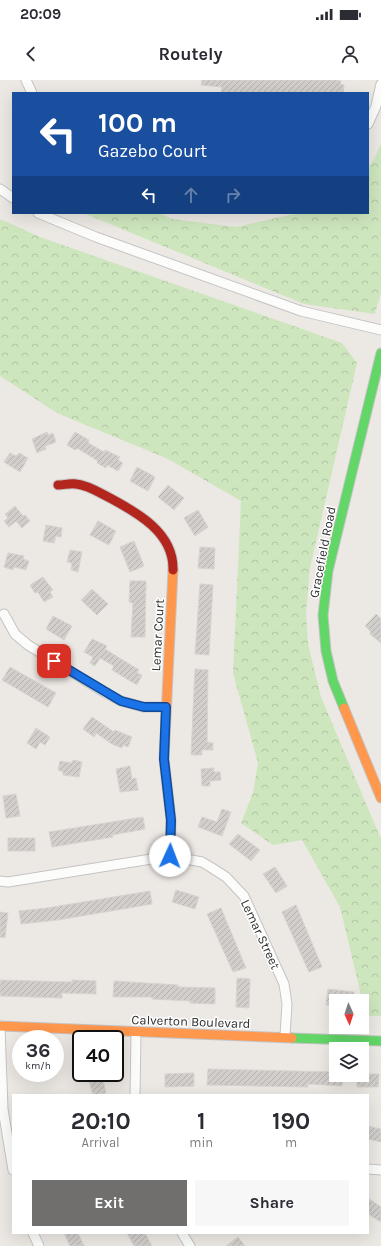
<!DOCTYPE html>
<style>
:root{--surface:#fff;--page:#f7f7f7;--text:#2b2b33;--muted:#7c7c81;--accent:#706f6e}
body{margin:0;font-family:Karla,sans-serif;background:var(--page);color:var(--text);height:100vh;display:flex;flex-direction:column;font-size:15px;white-space:nowrap}
*{box-sizing:border-box;margin:0}
p{font-size:13px;color:var(--muted)}
.icon{flex:none;width:22px;height:22px;fill:none;stroke:currentColor;stroke-width:2;stroke-linecap:round;stroke-linejoin:round}
.map{position:relative;flex:1;overflow:hidden}
.details{position:absolute;left:12px;top:1014px;width:357px;height:140px;display:flex;flex-direction:column;background:var(--surface);border-radius:0px;box-shadow:0 4px 16px #0002}
.details>*{flex:none}
.banner{position:absolute;left:12px;top:12px;width:357px;height:122px;border-radius:0px;box-shadow:0 4px 16px #0002;background:#1a4fa0;color:#fff;overflow:hidden}
.needle{width:26px;rotate:177deg}
.fabs{position:absolute;left:329px;top:914px;display:grid;gap:8px}
.fabs a{display:grid;place-items:center;width:40px;height:40px;border-radius:0px;background:var(--surface);box-shadow:0 4px 16px #0002;font-size:20px}
.speed{position:absolute;left:12px;top:950px;display:flex;gap:8px;font-size:20px;font-weight:700;text-align:center}
.speed>*{display:grid;place-content:center;width:52px;height:52px;border-radius:50%;background:var(--surface);box-shadow:0 4px 16px #0002;line-height:1}
.speed small{font-size:10px;font-weight:400}
.speed .limit{border:2px solid #111;border-radius:6px;background:#fff;color:#111}
.pin{position:absolute;display:grid;place-items:center;width:34px;height:34px;color:#fff;margin:-17px;border-radius:8px;box-shadow:0 2px 6px #0006}
.me{position:absolute;width:44px;margin:-22px;rotate:2deg;stroke-linejoin:round;filter:drop-shadow(0 0 3px #0008)}
.turn{display:flex;align-items:center;gap:14px;height:84px;padding:0 20px;font-size:18px}
.turn .icon{width:52px;height:52px;stroke-width:2.5}
.turn b{display:block;font-size:28px;line-height:34px}
.lanes{display:flex;align-items:center;height:38px;padding:0 20px;background:#0003;justify-content:center;gap:20px;direction:ltr}
.lanes .off{opacity:.35}
.eta{display:flex;justify-content:space-evenly;align-items:center;height:68px;text-align:center}
.eta b{font-size:24px;font-weight:700;line-height:28px}
.action{display:flex;gap:8px;margin-top:auto;padding:8px 20px}
.action a{flex:1;height:46px;border-radius:0px;background:var(--accent);color:#fff;font-size:16px;font-weight:700;line-height:46px;text-align:center}
.action a+a{background:var(--page);color:var(--text)}
.status{display:flex;justify-content:space-between;align-items:center;height:28px;padding:0 20px;background:var(--surface);direction:ltr}
.status svg{height:11px;fill:currentColor}
header{display:flex;justify-content:space-between;align-items:center;height:52px;padding:0 20px;background:var(--surface);font-size:18px;font-weight:700}
.map>svg:first-child{display:block}
.forest{fill:url(#forest-crowns)}
.building{fill:url(#building-hatch);stroke:#d7d4d0}
.lines{fill:none;stroke-linecap:round;stroke-linejoin:round}
.street-casing{stroke:#c5c4c5;stroke-width:11}
.fast-casing{stroke:#c5c4c5;stroke-width:11}
.slow-casing{stroke:#c5c4c5;stroke-width:11}
.jam-casing{stroke:#c5c4c5;stroke-width:11}
.street{stroke:#fcfcfb;stroke-width:9}
.fast{stroke:#63d668;stroke-width:9}
.slow{stroke:#ff974d;stroke-width:9}
.jam{stroke:#b3261e;stroke-width:9}
.route-casing{stroke:#114b97;stroke-width:10}
.route{stroke:#1a73e8;stroke-width:7}
.labels{text-anchor:middle;stroke-width:3;stroke-linejoin:round;paint-order:stroke}
.street-label{font-size:13px;fill:#2e2e2e;stroke:#fff}
</style>
<div class="status"><b>20:09</b><svg viewBox="0 0 49 12"><path d="M0 12V9h3v3zM5 12V6h3v6zM10 12V3h3v9zM15 12V0h3v12zM26 1h20v11H26zM47 4h2v5h-2z"/></svg></div>
<header><svg class="icon" aria-label="back" viewBox="0 0 24 24"><path d="M15 5l-7 7 7 7"/></svg>Routely<svg class="icon" aria-label="person" viewBox="0 0 24 24"><circle cx="12" cy="8" r="4"/><path d="M4 21q1-7 8-7t8 7"/></svg></header>
<div class="map">
<svg width="381" height="1166" viewBox="0 0 381 1166">
<defs>
<pattern id="forest-crowns" width="20" height="18" patternUnits="userSpaceOnUse"><rect width="20" height="18" fill="#cee6be"/><path d="M2 6a3 3 0 1 1 6 0M12 15a3 3 0 1 1 6 0" fill="none" stroke="#b1c6a4"/></pattern>
<pattern id="building-hatch" width="6" height="6" patternUnits="userSpaceOnUse"><rect width="6" height="6" fill="#d1cecb"/><path d="M-1 1l2-2M0 6l6-6M5 7l2-2" fill="none" stroke="#b4b1af"/></pattern>
</defs>
<rect width="100%" height="100%" fill="#ece8e4"/>
<path class="forest" d="M381,64v149l-6,21 -71,-10 -221,-91h76l13,6 64,8 62,-14h70v-47l4,-3z
M0,139l40,18 302,106 15,20 -47,205 -4,45 2,31 13,53 60,142v177h-15l-26,-109 -38,-67 -29,5 -32,-22 12,-30 5,-30 -25,-90 8,-172 -73,-42 -111,-46 -57,-37z"/>
<path class="building" d="M202,0h134l5,1 -1,3 4,1 -1,8h-122l1,-6 -21,-2z
M47,352l1,3 5,-2 3,9 -11,4 1,3 -9,4 -5,-14z
M75,352l14,8 -1,3 16,9 1,-2 15,7 -2,3 5,3 -5,8 -11,-6 -1,3 -9,-5 1,-2 -21,-13 -2,2 -8,-5z
M10,373l6,3 3,-3 9,5 -8,14 -16,-10z
M137,387l18,10 -7,14 -18,-10z
M168,405l16,13 -10,12 -16,-13z
M15,426l8,10 2,-1 5,6 -8,7 -6,-7 -7,6 -5,-6 4,-3 -3,-4z
M198,430l10,17 -13,9 -11,-18z
M98,441l18,10 -7,14 -19,-10z
M46,445l16,3 -1,9 -5,-1 -2,7 -11,-2z
M134,461l10,25 -14,6 -10,-25z
M200,467l15,1 -1,21 -16,-1z
M70,470l12,2 -4,20 -7,-2 1,-7 -5,-1z
M8,473l16,3 -1,3 6,2 -3,9 -12,-3 -1,3 -9,-3z
M43,497l10,13 -3,2 3,5 -9,5 -6,-10 -3,1 -5,-8z
M130,501h16l-1,56h-14l2,-34 -4,-1z
M200,504l13,1 -4,70 -14,-1z
M92,509l16,15 -11,11 -16,-15z
M376,534l5,5v24l-11,-9 1,-2 -6,-6z
M53,536l19,10 -8,14 -18,-11z
M92,559l15,7 -2,3 34,21 -2,3 5,2 -5,10 -25,-15 2,-4 -14,-8 -5,8 -5,-3 5,-9 -2,3 -9,-5z
M10,587l46,26 -8,14 -46,-27z
M195,589l13,1 -1,72 6,1v7h-11v5h-11z
M92,637l22,15 1,-2 17,7 -4,10 -5,-2 -1,3 -10,-4 -16,-11 -2,4 -11,-8z
M36,648l14,9 -5,8 -5,-3 -4,7 -9,-6z
M73,680l9,2 -3,15 -16,-2v-3l-5,-2 2,-9 12,2z
M130,686l2,13 4,-1 2,12 -18,2 -4,-23z
M214,688v4h6l1,8 -11,1v5h-8l-1,-17z
M16,714l4,22 -14,2 -3,-22z
M222,729l9,3 -9,24 -24,-9 4,-10 15,5z
M143,737l2,12 -33,6 1,2 -61,10 -3,-15z
M238,754l22,16 -9,11 -22,-17z
M8,758h27v13h-27z
M275,787l12,19 -11,7 -13,-19z
M176,810l23,7 -4,12 -23,-7z
M150,811l2,13 -94,16 -37,4 -2,-13 28,-3z
M296,825l26,62 -13,5 -27,-60z
M221,828l25,60 -13,4 -26,-58z
M0,832l8,1 -3,25 -5,-1z
M237,898l13,1 -1,29 -13,-1z
M0,900l72,2v-2l24,1v13l-34,-1v5l-62,-2z
M114,901l64,4v2l37,1v16l-25,-1v-2l-38,-2v-2h-39z
M328,909l26,3 -2,9h-16v5l-10,-1z
M208,989l128,3v3h7l-1,11 -34,-2v3l-101,-2z
M87,993h14l5,20 -13,2z
M194,993v13l-29,1v-13z
M362,994h17l-1,13h-21v-12z
M368,1046l13,3v13l-13,-3z
M368,1118l13,9v15l-13,-8z
M64,1153h14l6,13h-14z
M127,1153h18l7,13h-18z
M238,1157l7,9h-19z"/>
<g class="lines">
<defs>
<path id="street" d="M26,0l6,13
M368,44l8,-18 5,-22
M0,109l13,9
M38,133l58,24 205,74 80,19
M4,534l11,20 13,11 76,47 17,9 22,6h23
M0,801l8,1 162,-26 32,6 10,6 14,9 18,19 40,88 3,20 -2,32
M0,946l3,83 10,61
M135,1015l1,-63
M368,1089l13,1
M33,1153l6,13
M182,1153l8,13"/>
<path id="fast" d="M344,628l-11,-27 -7,-30 -3,-36 5,-44 53,-218
M292,958l89,3"/>
<path id="slow" d="M344,628l37,90
M170,776l1,-36 -7,-61 9,-189
M0,946l292,12"/>
<path id="jam" d="M58,405c6,0 12,-2 18,-1 12,1 24,9 34,14 28,15 64,35 63,72"/>
</defs>
<use href="#street" class="street-casing"/>
<use href="#fast" class="fast-casing"/>
<use href="#slow" class="slow-casing"/>
<use href="#jam" class="jam-casing"/>
<use href="#street" class="street"/>
<use href="#fast" class="fast"/>
<use href="#slow" class="slow"/>
<use href="#jam" class="jam"/>
</g>
<g class="lines">
<defs>
<path id="route" d="M54,581l67,40 23,6h22l-2,52 7,61 -1,36"/>
</defs>
<use href="#route" class="route-casing"/>
<use href="#route" class="route"/>
</g>
<g class="labels">
<g class="street-label">
<text transform="translate(322 472) rotate(-79)" y="5">Gracefield Road</text>
<text transform="translate(157 555) rotate(-87)" y="5">Lemar Court</text>
<text transform="translate(261 854) rotate(65)" y="5">Lemar Street</text>
<text transform="translate(191 941) rotate(2)" y="5">Calverton Boulevard</text>
</g>
</g>
</svg>
<div class="fabs">
<a><svg class="needle" viewBox="-14 -14 28 28"><path d="M0-13l5 13h-10z" fill="#e53935"/><path d="M0 13l5-13h-10z" fill="#7c7c81"/></svg></a>
<a><svg class="icon" aria-label="layers" viewBox="0 0 24 24"><path d="M12 4l9 5-9 5-9-5zM3 14l9 5 9-5"/></svg></a>
</div>
<div class="speed"><div>36<small>km/h</small></div><div class="limit">40</div></div>
<div class="pin" style="left:54px;top:581px;background:#d93025"><svg class="icon" aria-label="arrive" viewBox="0 0 24 24"><path d="M6 21V4h12l-3 4 3 4H6"/></svg></div>
<svg class="me" style="left:170px;top:776px" viewBox="-20 -20 40 40"><circle r="19" fill="#fff"/><path d="M0-13L10 11 0 6-10 11z" fill="#1a73e8"/></svg>
<div class="banner">
<div class="turn"><svg class="icon" aria-label="left" viewBox="0 0 24 24"><path d="M17 20v-9H6M10 6l-5 5 5 5"/></svg><div><b>100 m</b>Gazebo Court</div></div>
<div class="lanes"><svg class="icon" aria-label="left" viewBox="0 0 24 24"><path d="M17 20v-9H6M10 6l-5 5 5 5"/></svg><svg class="icon off" aria-label="ahead" viewBox="0 0 24 24"><path d="M12 20V5M6 11l6-6 6 6"/></svg><svg class="icon off" aria-label="right" viewBox="0 0 24 24"><path d="M7 20v-9h11M14 6l5 5-5 5"/></svg></div>
</div>
<section class="details">
<div class="eta">
<div><b>20:10</b><p>Arrival</p></div>
<div><b>1</b><p>min</p></div>
<div><b>190</b><p>m</p></div>
</div>
<div class="action"><a>Exit</a><a>Share</a></div>
</section>
</div>
